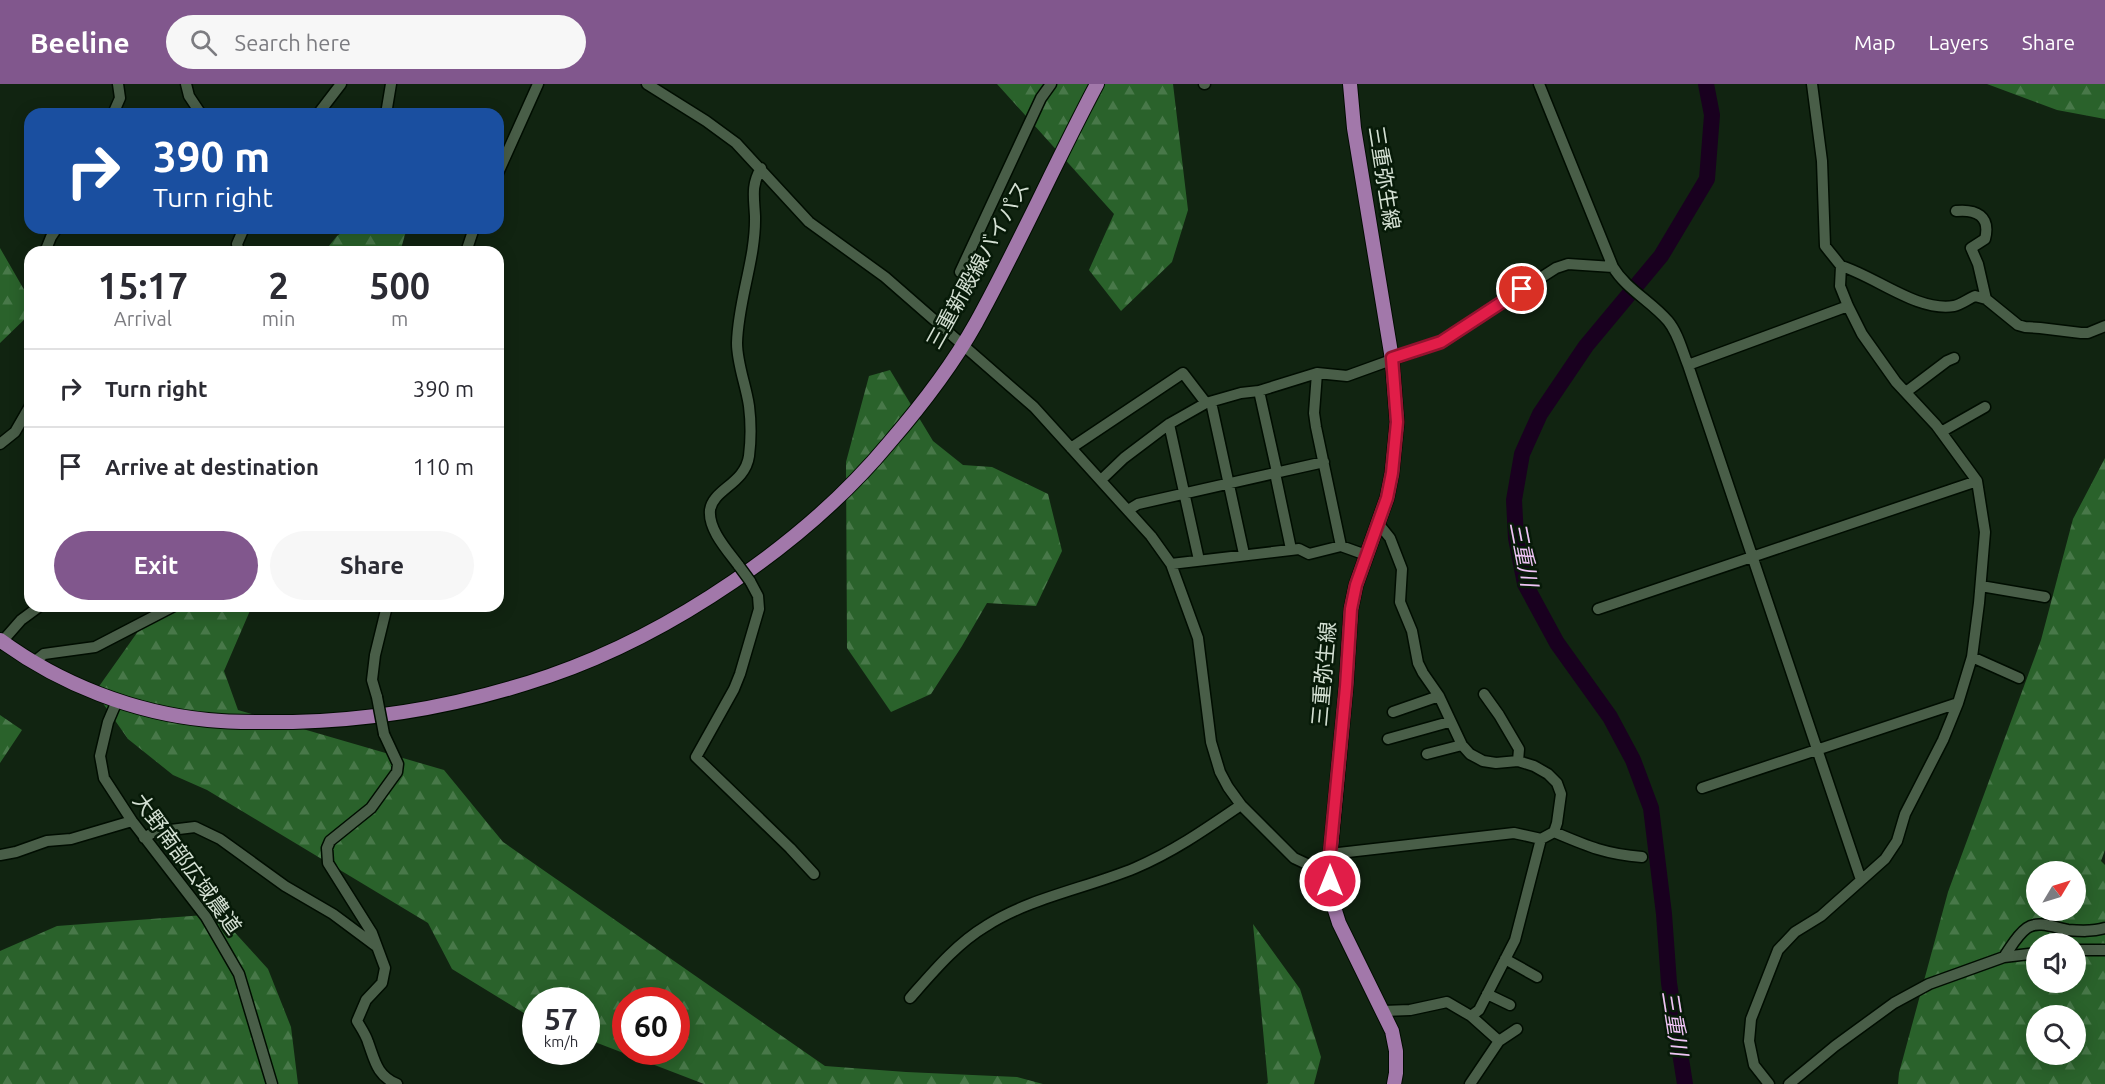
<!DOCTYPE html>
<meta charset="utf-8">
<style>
:root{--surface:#fff;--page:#f7f7f7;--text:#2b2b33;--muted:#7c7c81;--line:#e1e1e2;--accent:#81578d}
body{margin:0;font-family:Ubuntu,"Noto Sans JP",sans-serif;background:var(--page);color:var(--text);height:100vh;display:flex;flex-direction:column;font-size:22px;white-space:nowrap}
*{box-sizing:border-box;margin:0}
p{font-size:20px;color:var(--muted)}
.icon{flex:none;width:33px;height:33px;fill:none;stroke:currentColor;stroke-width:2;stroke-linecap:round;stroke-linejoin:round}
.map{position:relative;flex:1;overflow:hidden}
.panel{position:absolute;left:24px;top:162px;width:480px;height:366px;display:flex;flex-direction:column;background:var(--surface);border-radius:18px;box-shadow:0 3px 15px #0003}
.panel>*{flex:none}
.top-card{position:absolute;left:24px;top:24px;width:480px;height:126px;border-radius:18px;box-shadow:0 3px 15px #0003;background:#1a4fa0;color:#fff;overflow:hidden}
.needle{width:39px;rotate:52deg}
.buttons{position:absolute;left:2026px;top:777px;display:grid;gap:12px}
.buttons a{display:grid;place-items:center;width:60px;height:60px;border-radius:50%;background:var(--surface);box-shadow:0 3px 15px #0003;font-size:30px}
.speed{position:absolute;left:522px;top:903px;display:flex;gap:12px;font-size:30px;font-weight:700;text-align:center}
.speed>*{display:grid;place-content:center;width:78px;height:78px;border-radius:50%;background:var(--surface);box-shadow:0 3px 15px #0003;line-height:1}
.speed small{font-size:15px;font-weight:400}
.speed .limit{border:9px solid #d22;background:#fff;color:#111}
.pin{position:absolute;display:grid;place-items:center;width:51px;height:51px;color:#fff;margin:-26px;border:3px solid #fff;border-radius:50%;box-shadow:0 2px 6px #0007}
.me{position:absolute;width:66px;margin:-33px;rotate:0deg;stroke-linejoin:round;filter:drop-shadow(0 0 4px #0008)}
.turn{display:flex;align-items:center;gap:21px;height:126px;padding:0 30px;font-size:27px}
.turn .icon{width:78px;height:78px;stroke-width:2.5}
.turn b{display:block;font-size:42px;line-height:51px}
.eta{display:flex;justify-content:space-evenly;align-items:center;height:102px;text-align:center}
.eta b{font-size:36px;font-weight:600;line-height:42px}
.button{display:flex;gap:12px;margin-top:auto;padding:12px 30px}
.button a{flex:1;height:69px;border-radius:36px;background:var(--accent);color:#fff;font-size:24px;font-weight:600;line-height:69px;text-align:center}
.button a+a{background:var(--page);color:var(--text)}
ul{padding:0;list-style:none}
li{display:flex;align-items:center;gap:18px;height:78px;padding:0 30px;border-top:2px solid var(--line)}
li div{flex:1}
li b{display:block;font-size:22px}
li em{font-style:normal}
header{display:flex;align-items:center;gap:36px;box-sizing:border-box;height:84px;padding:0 30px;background:var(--accent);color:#fff}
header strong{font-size:28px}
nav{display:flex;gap:33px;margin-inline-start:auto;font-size:21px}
.search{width:420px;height:54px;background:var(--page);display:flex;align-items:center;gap:15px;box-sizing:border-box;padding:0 21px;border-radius:33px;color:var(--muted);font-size:22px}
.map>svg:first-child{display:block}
.forest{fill:url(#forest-firs);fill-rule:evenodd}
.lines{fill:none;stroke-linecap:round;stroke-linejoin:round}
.river{stroke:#19001f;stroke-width:16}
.minor-casing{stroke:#000d01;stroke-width:13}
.major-casing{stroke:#000d01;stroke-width:16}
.minor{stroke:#495e48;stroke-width:10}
.major{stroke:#a278aa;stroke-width:14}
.minor-bridge-casing{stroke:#000d01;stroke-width:13;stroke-linecap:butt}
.minor-bridge{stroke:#495e48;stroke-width:10}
.route-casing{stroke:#92132f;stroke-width:15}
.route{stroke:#e11d48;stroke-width:10}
.labels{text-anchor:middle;stroke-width:5;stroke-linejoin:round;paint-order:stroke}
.street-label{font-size:21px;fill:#d4e0d3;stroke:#071a08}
.water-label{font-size:22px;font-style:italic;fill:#efc4f5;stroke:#071a08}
</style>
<header>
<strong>Beeline</strong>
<div class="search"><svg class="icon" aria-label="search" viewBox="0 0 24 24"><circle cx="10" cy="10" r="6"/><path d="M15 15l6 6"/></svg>Search here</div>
<nav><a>Map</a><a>Layers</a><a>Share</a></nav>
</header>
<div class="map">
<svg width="2105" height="1000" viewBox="0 0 2105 1000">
<defs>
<pattern id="forest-firs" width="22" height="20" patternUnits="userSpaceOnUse" patternTransform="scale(1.5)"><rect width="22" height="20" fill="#2a622b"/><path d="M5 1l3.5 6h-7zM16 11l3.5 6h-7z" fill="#487849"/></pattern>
</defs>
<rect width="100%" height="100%" fill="#112411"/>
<path class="forest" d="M997,0h176l15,126 -16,52 -51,49 -32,-41 25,-56z
M1987,0h118v35l-48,-9z
M348,144h59l-7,24h-76l13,-16z
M0,164l30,52v14l-30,29z
M890,286l43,71 30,24 29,2 56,27 14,57 -26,55 -49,-3 -25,43 -31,48 -40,18 -44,-64 -1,-186 23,-86z
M2105,374v392l-4,11 4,4v219h-207l1,-11 49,-181 93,-252 32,-121zM2037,788h39v38h-39zM2037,860h39v38h-39zM2037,932h39v38h-39z
M156,522h96l-28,65 14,39 206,60 59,72 322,224 81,6 111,5 26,7h-339l-117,-45 -1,-39h-50l-1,20 -3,-2 -80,-49 -24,-46 -221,-133 -34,-15 -45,-36 -33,-47zM626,916h50v52h-50z
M0,631l22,15 -22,33z
M218,830l50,55 23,58 7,57h-298v-133l57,-25z
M1253,840l47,65 21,68 -7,27h-48l2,-1z"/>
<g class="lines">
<path class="river" d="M1685,1000l-16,-101 -5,-69 -13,-106 -18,-48 -23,-43 -53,-74 -32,-59 -9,-46 -2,-38 8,-46 18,-40 46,-68 75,-90 46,-77 5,-64 -6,-31"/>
<defs>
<path id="minor" d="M186,0l3,12 12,18
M647,0l59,37 30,22 73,79 76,55 149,130 117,129 20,28 27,74 13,104 9,30 8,15 13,18 53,53 17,8 18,1
M1204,0h1
M1539,0l74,183c13,22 38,34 55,54 10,12 14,29 20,44l173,515
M113,30l7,-16 -2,-14
M318,30l23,-30
M386,30l5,-30
M498,89l40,-89
M1956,127c20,-2 35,5 29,28l-14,9 7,16 8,35 32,26 7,2 15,1 41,5h7l17,-7
M45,168l6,-15 6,-9
M239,168l-2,-8 7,-16
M466,168l8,-24
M1841,182c34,10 76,46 113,40 6,-1 14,-7 21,-10l11,3
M960,188l81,-174 10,-14
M1688,281l160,-59
M1317,289l-3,40 2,14 25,119
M1259,307l18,81
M1906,308l41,-31 7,-3
M1211,318l33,152
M1169,340l30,136
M1941,348l44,-25
M0,360l15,-12 15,-26
M1071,364l112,-75 23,30
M1275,389l16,76
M1101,396l23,-22 45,-34 37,-21 35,-10 18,-2 58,-18 30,3 94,-34 115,-74 12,-4 45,3
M1128,426l10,-6 186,-42
M1171,480l128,-15 10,5 32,-8 25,9
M739,482c-11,-15 -31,-36 -29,-56 3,-21 35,-26 39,-54 2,-16 2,-34 0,-50 -3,-21 -12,-42 -12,-63 1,-43 19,-84 18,-127 -1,-19 -4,-31 6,-48
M750,497l8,15 1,13 -19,65 -6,15 -38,68 94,91 24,26
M1981,502l64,11
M1598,525l379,-128
M0,560l21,-24 19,-14
M1972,573l47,21
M34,578l10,-8 51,-7 79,-41
M1484,610l15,21 20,34 -1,12
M377,613l-5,-17 3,-25 12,-49
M117,617l-9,21 -8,34 4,22 28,43 74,96 33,57 33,110
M1393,628l46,-16
M384,650l14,30 -1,8 -26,36 -41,33 -3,7 1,15 44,70 13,35 -3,15 -16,17 -9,21c4,7 9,14 11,21 7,19 9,34 29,42
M1388,655l61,-17
M1427,670l35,-9
M1702,704l256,-85
M1554,748c33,14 51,22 88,25
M144,754l10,-6 41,-5 25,12 65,47 48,28 43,32
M1330,770l184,-21 27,6 13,-7 3,-9 4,-29 -4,-11 -9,-9 -14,-8 -16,-5 -22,2 -13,-2 -13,-7 -8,-9 -23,-49 -16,-23 -5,-10 -6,-32 -12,-29 2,-33 -12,-31 -12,-15
M0,771l16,-3 31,-11 24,-2 61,-18
M2076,866h29
M2004,873c7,-10 13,-22 23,-29 11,-8 29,0 41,2 12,1 25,2 37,-2
M1505,875l32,18
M1487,910l23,11
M910,914c23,-26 46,-54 76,-72 43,-28 101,-38 149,-58 38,-16 71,-39 106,-63
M1383,927l27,-1 37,-8 24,14 8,-6 36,-70 26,-101
M1471,932l28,25 18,-12
M1470,1000l29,-43
M1769,1000l-15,-19 -5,-24 2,-22 27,-69 17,-18 26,-16 64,-57 12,-18 8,-27 38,-74 15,-37 14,-46 7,-54 6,-71 -8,-51 -41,-56 -40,-43 -34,-48 -14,-28 -8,-20 1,-20 -16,-20 -3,-85 -10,-77
M1789,1000l46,-38 59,-43 35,-19 75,-27 33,-4"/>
<path id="major" d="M1350,0l4,44 38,231 5,63 -5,51 -5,25 -31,87 -5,24 -5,78 -17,180 4,37 6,19 53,108 4,20v22l-2,11
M0,556c60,44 134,73 208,80 28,3 57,2 85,2 87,-2 174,-18 256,-46 122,-42 257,-133 340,-233 32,-37 63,-77 87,-120 43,-78 79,-160 121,-239"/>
</defs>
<use href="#minor" class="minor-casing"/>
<use href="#major" class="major-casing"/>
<use href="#minor" class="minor"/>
<use href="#major" class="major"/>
<defs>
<path id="minor-bridge" d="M739,482l11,15
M377,613l7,37"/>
</defs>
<use href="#minor-bridge" class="minor-bridge-casing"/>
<use href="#minor-bridge" class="minor-bridge"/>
</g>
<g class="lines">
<defs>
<path id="route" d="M1330,797v-27l16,-167 5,-78 5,-24 31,-87 5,-25 5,-51 -5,-64 49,-16 81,-53"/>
</defs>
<use href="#route" class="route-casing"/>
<use href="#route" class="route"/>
</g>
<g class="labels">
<g class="street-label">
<text transform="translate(1384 94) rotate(81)" y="7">三重弥生線</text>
<text transform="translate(978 181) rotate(-61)" y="7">三重新殿線バイパス</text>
<text transform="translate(1324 590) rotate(-85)" y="7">三重弥生線</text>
<text transform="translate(187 780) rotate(54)" y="7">大野南部広域農道</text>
</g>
<g class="water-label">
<text transform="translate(1524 470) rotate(79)" y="8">三重川</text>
<text transform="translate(1675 939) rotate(81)" y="8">三重川</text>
</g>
</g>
</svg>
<div class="buttons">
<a><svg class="needle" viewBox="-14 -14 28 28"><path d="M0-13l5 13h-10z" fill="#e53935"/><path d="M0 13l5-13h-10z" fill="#7c7c81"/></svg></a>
<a><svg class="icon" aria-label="sound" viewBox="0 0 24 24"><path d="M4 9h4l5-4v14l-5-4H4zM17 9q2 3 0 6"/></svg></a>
<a><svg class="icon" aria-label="search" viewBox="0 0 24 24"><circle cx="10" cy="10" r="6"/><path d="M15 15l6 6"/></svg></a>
</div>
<div class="speed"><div>57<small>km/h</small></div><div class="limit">60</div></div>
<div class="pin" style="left:1522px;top:205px;background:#d93025"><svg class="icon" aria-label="arrive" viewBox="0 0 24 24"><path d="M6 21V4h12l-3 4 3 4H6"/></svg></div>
<svg class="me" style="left:1330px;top:797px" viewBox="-20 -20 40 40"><circle r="17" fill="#e11d48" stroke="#fff" stroke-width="3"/><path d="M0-11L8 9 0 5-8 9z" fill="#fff"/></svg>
<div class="top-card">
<div class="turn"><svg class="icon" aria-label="right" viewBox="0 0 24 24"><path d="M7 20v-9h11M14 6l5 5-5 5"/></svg><div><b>390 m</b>Turn right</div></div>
</div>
<section class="panel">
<div class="eta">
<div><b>15:17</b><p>Arrival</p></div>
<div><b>2</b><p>min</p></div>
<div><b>500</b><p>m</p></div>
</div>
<ul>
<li><svg class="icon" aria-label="right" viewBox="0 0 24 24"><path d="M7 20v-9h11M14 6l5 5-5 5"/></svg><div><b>Turn right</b></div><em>390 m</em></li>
<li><svg class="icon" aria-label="arrive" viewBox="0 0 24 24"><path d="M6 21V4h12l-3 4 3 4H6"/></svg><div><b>Arrive at destination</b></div><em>110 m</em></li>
</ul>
<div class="button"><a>Exit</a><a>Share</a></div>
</section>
</div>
